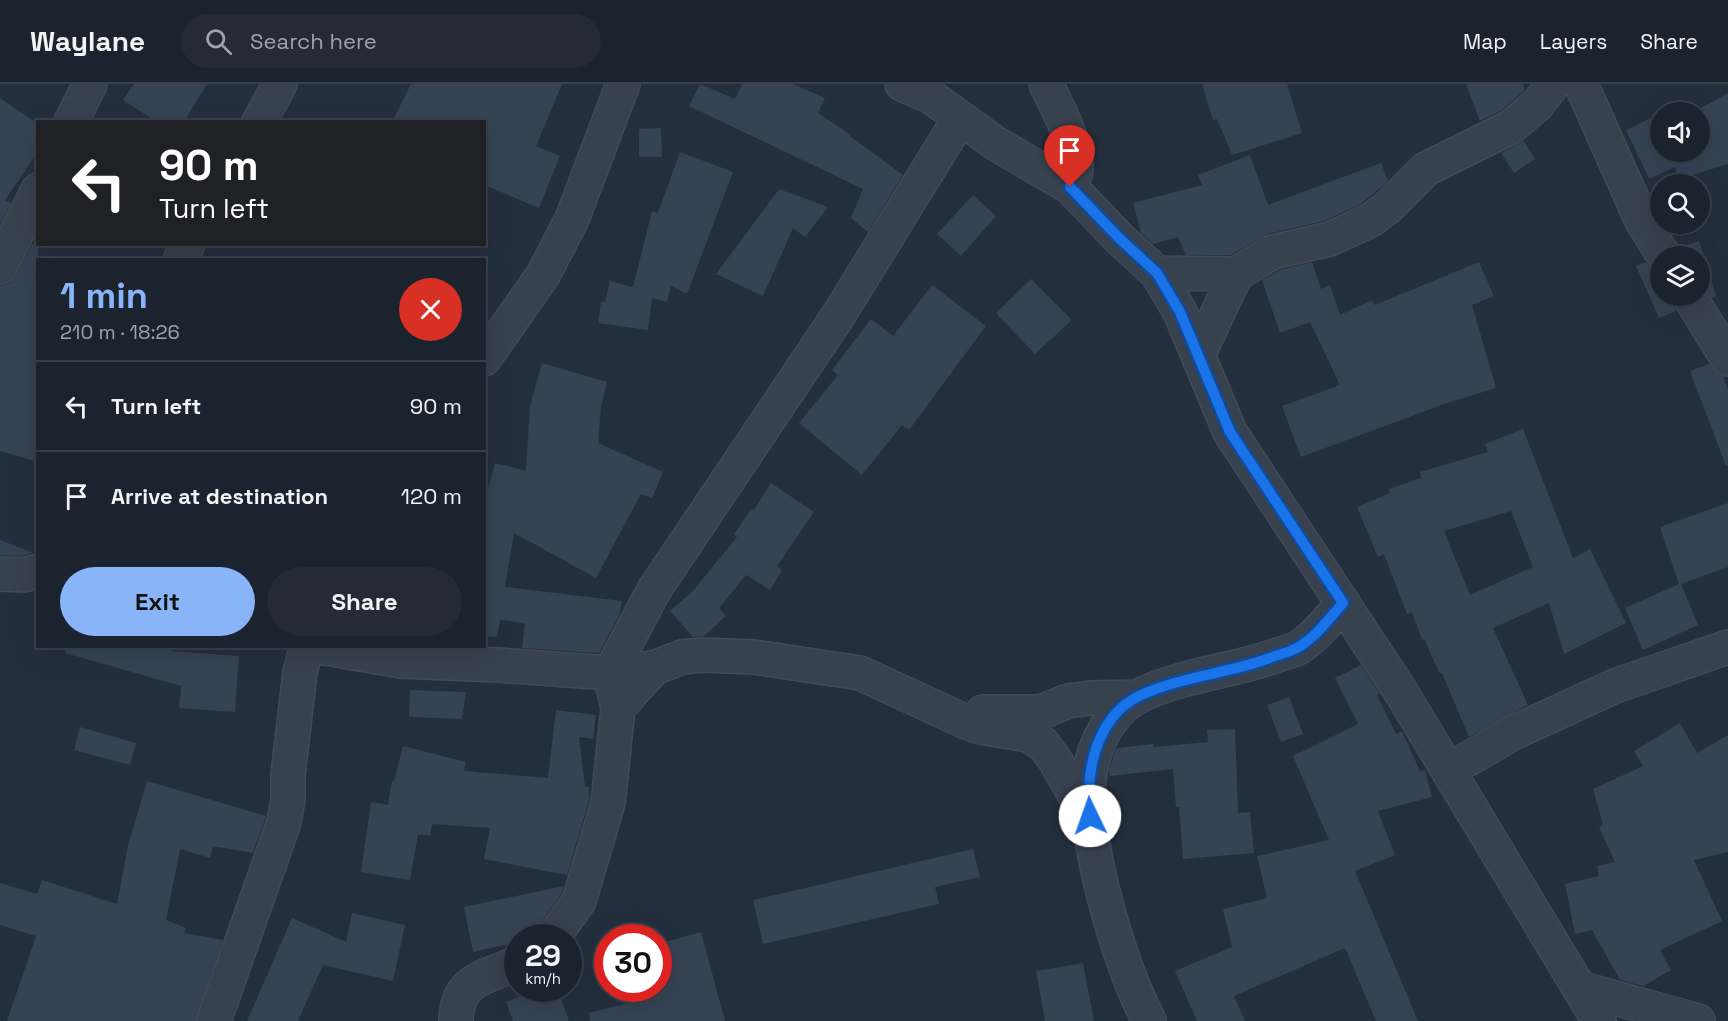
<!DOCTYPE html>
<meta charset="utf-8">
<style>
:root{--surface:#1b232e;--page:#242b36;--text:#f1f3f6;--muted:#a0a4aa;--line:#39404a;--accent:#8ab4f8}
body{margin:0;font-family:"Space Grotesk",sans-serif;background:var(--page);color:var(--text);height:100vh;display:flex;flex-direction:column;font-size:22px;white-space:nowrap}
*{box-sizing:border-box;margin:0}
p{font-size:20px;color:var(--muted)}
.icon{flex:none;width:33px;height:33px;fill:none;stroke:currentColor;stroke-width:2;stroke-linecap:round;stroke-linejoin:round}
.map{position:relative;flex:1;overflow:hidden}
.details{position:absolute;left:36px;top:174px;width:450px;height:390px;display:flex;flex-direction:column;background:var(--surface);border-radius:0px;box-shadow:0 6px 24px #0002,0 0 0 2px var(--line)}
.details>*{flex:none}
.banner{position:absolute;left:36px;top:36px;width:450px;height:126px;border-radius:0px;box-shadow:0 6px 24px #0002,0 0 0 2px var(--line);background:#202124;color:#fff;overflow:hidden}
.buttons{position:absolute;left:1650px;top:18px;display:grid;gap:12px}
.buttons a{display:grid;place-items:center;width:60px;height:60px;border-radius:50%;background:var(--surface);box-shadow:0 6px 24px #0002,0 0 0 2px var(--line);font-size:30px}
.speed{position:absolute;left:504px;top:840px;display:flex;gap:12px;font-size:30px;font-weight:700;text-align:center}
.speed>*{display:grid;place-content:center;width:78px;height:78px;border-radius:50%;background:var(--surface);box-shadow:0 6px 24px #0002,0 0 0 2px var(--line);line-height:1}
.speed small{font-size:15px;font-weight:400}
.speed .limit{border:9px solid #d22;background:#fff;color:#111}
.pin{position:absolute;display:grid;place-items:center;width:51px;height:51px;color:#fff;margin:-62px -26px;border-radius:50% 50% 50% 0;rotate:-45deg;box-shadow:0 0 6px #0007}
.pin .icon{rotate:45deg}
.me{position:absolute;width:66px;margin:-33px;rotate:357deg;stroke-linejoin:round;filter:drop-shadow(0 0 4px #0008)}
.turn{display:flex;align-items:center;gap:21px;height:126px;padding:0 24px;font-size:27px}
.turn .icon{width:78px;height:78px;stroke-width:2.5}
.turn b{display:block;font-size:42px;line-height:51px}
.round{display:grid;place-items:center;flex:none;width:63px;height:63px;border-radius:32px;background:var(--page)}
.head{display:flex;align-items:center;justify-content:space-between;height:102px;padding:0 24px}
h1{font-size:36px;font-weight:700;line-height:45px;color:var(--accent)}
.action{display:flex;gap:12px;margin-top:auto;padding:12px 24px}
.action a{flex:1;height:69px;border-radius:36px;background:var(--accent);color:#111;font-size:24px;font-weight:700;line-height:69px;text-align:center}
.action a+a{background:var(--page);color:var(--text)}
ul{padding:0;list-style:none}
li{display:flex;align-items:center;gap:18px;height:90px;padding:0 24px;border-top:2px solid var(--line)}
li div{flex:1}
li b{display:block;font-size:22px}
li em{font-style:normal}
header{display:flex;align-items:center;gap:36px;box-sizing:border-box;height:84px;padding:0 30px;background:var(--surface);border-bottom:2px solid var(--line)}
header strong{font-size:28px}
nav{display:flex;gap:33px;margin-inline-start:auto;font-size:21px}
.search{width:420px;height:54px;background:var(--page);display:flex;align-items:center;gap:15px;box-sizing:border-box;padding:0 21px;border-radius:33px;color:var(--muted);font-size:22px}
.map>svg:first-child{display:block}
.building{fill:#364354;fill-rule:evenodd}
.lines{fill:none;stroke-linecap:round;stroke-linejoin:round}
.street-casing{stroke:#414a57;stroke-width:36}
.street{stroke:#38414e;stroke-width:33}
.route-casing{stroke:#114b97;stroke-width:15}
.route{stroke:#1a73e8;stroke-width:10}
</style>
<header>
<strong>Waylane</strong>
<div class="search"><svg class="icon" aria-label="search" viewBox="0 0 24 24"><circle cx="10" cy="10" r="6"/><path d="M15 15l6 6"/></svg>Search here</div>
<nav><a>Map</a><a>Layers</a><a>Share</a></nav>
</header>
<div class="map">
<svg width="1728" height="937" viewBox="0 0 1728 937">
<rect width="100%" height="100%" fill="#242f3e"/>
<path class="building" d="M134,0h73l-23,38h-27l-34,-22z
M411,0h151l-26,62 24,10 -21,52 -55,-23v-63h-92z
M700,0l35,15 7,-15h51l32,14 -7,15 33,22 -1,1 53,39 -35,57 -17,-14 12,-29 -174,-83z
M1202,0h85l15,49 -70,22 -15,-36 -4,1z
M1466,0h57l2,6 -24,21 -21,10z
M1728,9v71l-49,15 -4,-12 -26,12 -23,-49 34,-16v38h40v-40h-6z
M0,14l38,26v28l-33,48 6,3 -11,22z
M1685,19l4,9h-25z
M661,44l1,29h-23v-28z
M1524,57l11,18 -21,14 -13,-20z
M680,68l53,20 -46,122 -16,-8 -4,16 -15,-4 -4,32 -50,-7 3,-21h4l5,-21 23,6 19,-76 6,2z
M1250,71l18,50 113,-42 7,18 -27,23 -37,17 -56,13 -37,21h-45l-8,-18 -25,7 -12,-11 -8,-30 69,-18 -4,-10z
M779,105l49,18 -23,30 -12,-9 -30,68 -47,-22z
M973,111l23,21 -35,40 -24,-22z
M1699,157l17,55 -4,2 -12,-17v-25h-17l-3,-9z
M32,160h6v218l-38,-11v-165l10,-3 6,-7z
M1312,178l9,27 9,-4 10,30 32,-15 3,5 104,-43 15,34 -22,9 24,83 -49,15 -146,54 -19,-51 58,-21 -30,-63 -30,11 -18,-53 18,-10z
M1646,178l9,10 5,2v22h10l6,15 -17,7 -23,-52z
M1031,195l41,41 -37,34 -39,-41z
M932,201l54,41 -77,104 -7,-5 -40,50 -63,-52 39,-48 -6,-5 39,-51 22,17z
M542,279l65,19 -6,25 -3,36 65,29 -11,26 -11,-4 -45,84 -82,-45 -9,54 117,14 -3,15 -20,37 -77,-5 3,-25 -25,-3 -3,17 -13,-1v-132l11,-41 31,8 4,-65z
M1709,280l10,11 4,1 5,14v75l-2,1 -36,-95z
M1523,345l50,129 17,-9 36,74 -62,31 -15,-51 -56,25 35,77 -59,32 -27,-64 -2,1 -16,-35 -2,1 -10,-28 -5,2 -23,-60 -6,3 -21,-50 33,-14 -1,-4 32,-11 -1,-6 68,-20 -3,-8zM1511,427l22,56 -63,28 -26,-64z
M771,399l43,29 -37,54 5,4 -12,20 -24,-15 -27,33 7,8 -22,20 -11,1 -23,-26 22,-19 45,-55 -3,-3 17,-25 3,1z
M1728,419v64l-47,17 17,41 -55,25 -18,-42 54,-24 -19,-57z
M0,456l34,13 -12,3 -22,-1z
M66,562h106l-2,5 69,5 -4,56 -56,-4 2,-22 -116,-33z
M1361,581l19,29 -3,1 19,39 6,-3 18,40 5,-1 7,27 -54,14 17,44 -40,16 63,150h-42l-31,-73 -111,48 11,25h-48l-22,-50 57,-24 -9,-38 44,-11 -10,-42 72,-16 -36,-84 65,-32 -23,-46z
M410,606l56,2 -4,27 -53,-2z
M1289,613l14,37 -22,8 -14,-37z
M556,626l40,5 -3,24 -14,-2 6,50h4v13l-22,75 -83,-16 6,-31 -58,-4 -2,12 -12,-2 -8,46 -49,-8 10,-70 17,3 4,-24h2l9,-35 63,16 -2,9 84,7z
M1680,639l17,30 31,-18v117l-34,8 28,61 -62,29 11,20 -28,16 -23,-6 -28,-50 -17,4 -10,-50 34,-8 -2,-10 18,-4 -16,-35 4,-2 -10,-36 50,-23 -9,-15z
M80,643l56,16 -6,22 -56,-15z
M1235,645l3,84 12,-1 4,41 -71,6 -4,-52h-3l-3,-38 -63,7 -1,-5 6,-20 2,-3 36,-4v3l55,-5 -1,-12z
M147,697l119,35 -13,37 -40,-7 -3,12 -30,-9 -14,71 20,8 -2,5 39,7 -27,81h-189l29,-85 -36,-11v-42l37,11 5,-14 75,24 11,-58z
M973,765l7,28 -45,10 4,17 -176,40 -10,-44z
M564,802l-2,7 -24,34 -3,8 -17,3v4l-45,10 -9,-45z
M352,829l53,12 -12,56 -70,-16 -25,56h-51l45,-103 54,24z
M701,848l24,89h-135l-1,-8 69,-18v-51z
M1083,879l11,58h-49l-9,-50z
M541,904h16l12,33h-56l-7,-19z"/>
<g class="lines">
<defs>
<path id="street" d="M902,0l28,12 65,47 75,44 50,52 37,34 23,39 50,120 171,260 198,329
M1046,0c12,25 30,56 30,85 0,6 -4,12 -6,18
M1581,0l61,137 22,35
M71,38l19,-38
M259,38l21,-38
M180,176l8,-16
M0,183l38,-77
M1157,189l79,1 37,-22 57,-13 41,-19 17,-13 38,-38 85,-42 27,-23 15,-20
M1689,212l39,63
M1198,271l38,-81
M484,275l59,-84 29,-56 51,-135
M0,490l24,1 14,-4
M314,562l87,15 97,4 112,8 44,-5 28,-11 19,-2 53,2 106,16 104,48 16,6 48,8 15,9 12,16 19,33 16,23
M654,584l-36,40 -8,-35 44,-83 184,-274 122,-198
M983,628h58l27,-11 23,-3 47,-1
M1449,686l64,-37 102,-47 113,-39
M553,854l26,-37 29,-98 10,-95
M1579,904l119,33
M214,937l70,-199 4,-23v-24l12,-103 7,-26
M456,937c1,-43 29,-43 62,-58
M1149,937c-30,-59 -65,-175 -60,-241 3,-32 19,-67 48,-83 37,-20 94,-26 135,-40 8,-3 18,-5 26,-9 18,-11 31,-29 45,-45"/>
</defs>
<use href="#street" class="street-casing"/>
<use href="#street" class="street"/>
</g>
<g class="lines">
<defs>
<path id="route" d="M1070,103l50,52 37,34 23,39 50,120 113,171c-14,16 -28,35 -46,45 -9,5 -21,7 -30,11 -42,15 -88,18 -128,37 -43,21 -54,77 -49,120"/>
</defs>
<use href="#route" class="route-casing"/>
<use href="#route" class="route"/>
</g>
</svg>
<div class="buttons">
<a><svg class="icon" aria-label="sound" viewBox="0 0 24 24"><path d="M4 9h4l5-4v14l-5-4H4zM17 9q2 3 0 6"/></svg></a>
<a><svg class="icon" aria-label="search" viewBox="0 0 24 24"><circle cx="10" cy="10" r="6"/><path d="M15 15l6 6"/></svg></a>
<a><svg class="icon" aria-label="layers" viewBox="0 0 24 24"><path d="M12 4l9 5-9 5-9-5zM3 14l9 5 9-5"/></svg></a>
</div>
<div class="speed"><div>29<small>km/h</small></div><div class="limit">30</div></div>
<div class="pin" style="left:1070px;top:103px;background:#d93025"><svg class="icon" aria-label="arrive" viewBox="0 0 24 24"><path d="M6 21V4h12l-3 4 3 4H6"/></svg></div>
<svg class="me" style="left:1090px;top:732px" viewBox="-20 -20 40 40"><circle r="19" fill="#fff"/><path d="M0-13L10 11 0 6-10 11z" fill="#1a73e8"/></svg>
<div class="banner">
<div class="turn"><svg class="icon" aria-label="left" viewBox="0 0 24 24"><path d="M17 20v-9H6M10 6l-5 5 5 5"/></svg><div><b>90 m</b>Turn left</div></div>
</div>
<section class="details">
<div class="head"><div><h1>1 min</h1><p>210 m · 18:26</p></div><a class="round" style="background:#d93025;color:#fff"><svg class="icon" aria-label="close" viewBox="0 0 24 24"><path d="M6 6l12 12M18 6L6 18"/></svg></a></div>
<ul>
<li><svg class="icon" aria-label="left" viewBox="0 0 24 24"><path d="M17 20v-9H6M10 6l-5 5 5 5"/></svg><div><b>Turn left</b></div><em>90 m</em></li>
<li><svg class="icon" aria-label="arrive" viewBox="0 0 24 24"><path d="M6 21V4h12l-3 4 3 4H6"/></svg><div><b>Arrive at destination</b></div><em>120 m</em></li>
</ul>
<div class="action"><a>Exit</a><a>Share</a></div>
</section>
</div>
